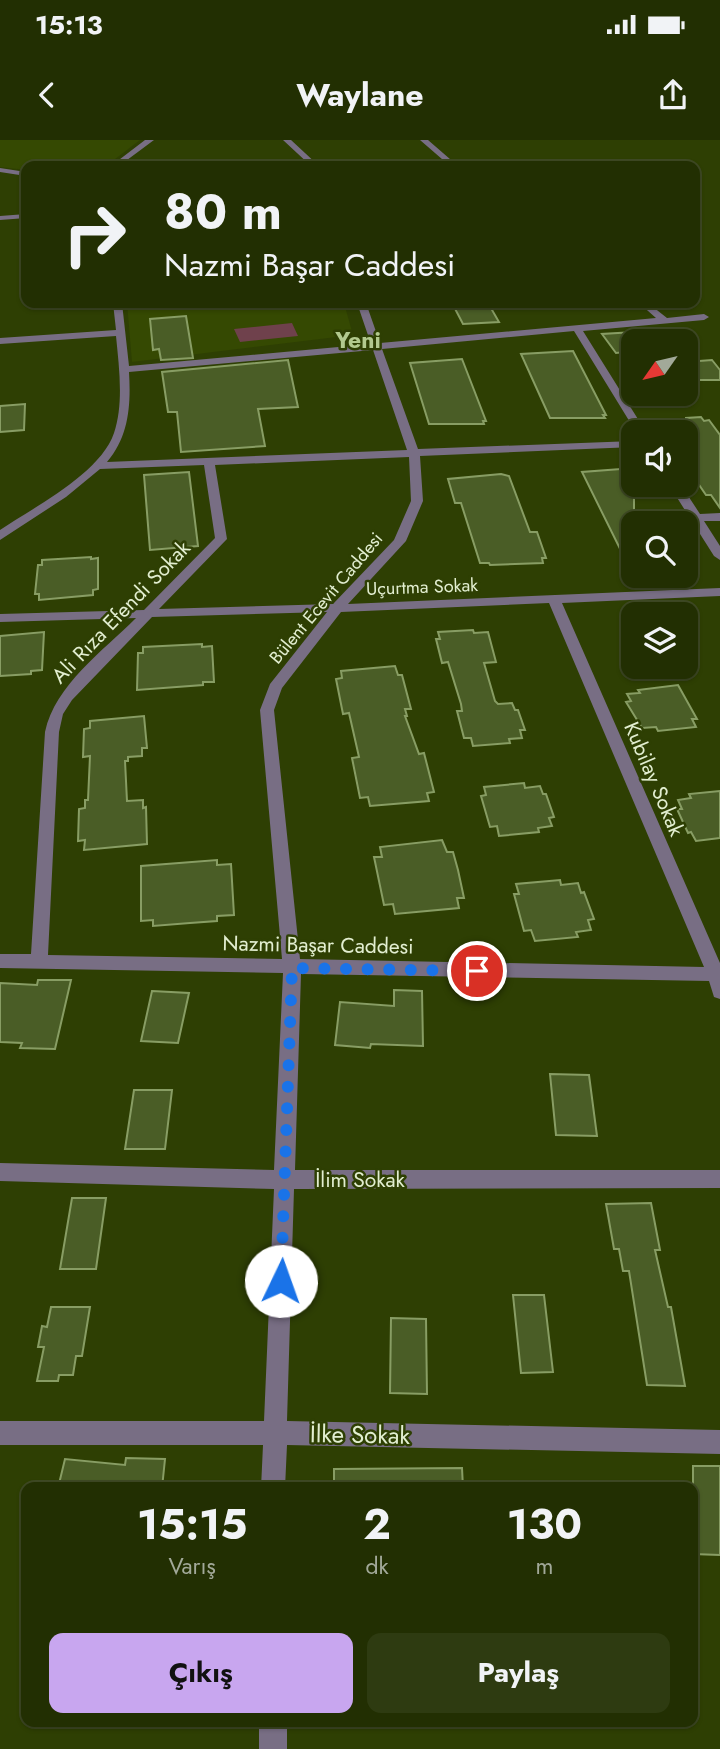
<!DOCTYPE html>
<html lang="tr">
<meta charset="utf-8">
<style>
:root{--surface:#222f02;--page:#2e3b11;--text:#f1f3f6;--muted:#a2a999;--line:#3f4a24;--accent:#c8a6ef}
body{margin:0;font-family:Jost,sans-serif;background:var(--page);color:var(--text);height:100vh;display:flex;flex-direction:column;font-size:26px;white-space:nowrap}
*{box-sizing:border-box;margin:0}
p{font-size:23px;color:var(--muted)}
.icon{flex:none;width:38px;height:38px;fill:none;stroke:currentColor;stroke-width:2;stroke-linecap:round;stroke-linejoin:round}
.map{position:relative;flex:1;overflow:hidden}
.details{position:absolute;left:21px;top:1342px;width:677px;height:245px;display:flex;flex-direction:column;background:var(--surface);border-radius:14px;box-shadow:0 2px 5px #0004,0 0 0 2px var(--line)}
.details>*{flex:none}
.top-card{position:absolute;left:21px;top:21px;width:679px;height:147px;border-radius:14px;box-shadow:0 2px 5px #0004,0 0 0 2px var(--line);background:#222f02;color:var(--text);overflow:hidden}
.needle{width:46px;rotate:236deg}
.controls{position:absolute;left:621px;top:189px;display:grid;gap:14px}
.controls a{display:grid;place-items:center;width:77px;height:77px;border-radius:14px;background:var(--surface);box-shadow:0 2px 5px #0004,0 0 0 2px var(--line);font-size:35px}
.pin{position:absolute;display:grid;place-items:center;width:60px;height:60px;color:#fff;margin:-30px;border:4px solid #fff;border-radius:50%;box-shadow:0 2px 7px #0007}
.me{position:absolute;width:77px;margin:-38px;rotate:3deg;stroke-linejoin:round;filter:drop-shadow(0 0 5px #0008)}
.turn{display:flex;align-items:center;gap:24px;height:147px;padding:0 28px;font-size:32px}
.turn .icon{width:91px;height:91px;stroke-width:2.5}
.turn b{display:block;font-size:49px;line-height:60px}
.eta{display:flex;justify-content:space-evenly;align-items:center;height:119px;text-align:center}
.eta b{font-size:42px;font-weight:700;line-height:49px}
.cta{display:flex;gap:14px;margin-top:auto;padding:14px 28px}
.cta a{flex:1;height:80px;border-radius:14px;background:var(--accent);color:#111;font-size:28px;font-weight:700;line-height:80px;text-align:center}
.cta a+a{background:var(--page);color:var(--text)}
.status{display:flex;justify-content:space-between;align-items:center;height:49px;padding:0 35px;background:var(--surface);direction:ltr}
.status svg{height:19px;fill:currentColor}
header{display:flex;justify-content:space-between;align-items:center;height:91px;padding:0 28px;background:var(--surface);font-size:32px;font-weight:700}
.map>svg:first-child{display:block}
.built{fill:#354902}
.green{fill:#6f414c}
.building{fill:#4a5d26;stroke:#889d64;stroke-width:2}
.lines{fill:none;stroke-linecap:round;stroke-linejoin:round}
.minor{fill:#786e84;fill-rule:evenodd}
.route{stroke:#1a73e8;stroke-width:12;stroke-dasharray:0 21.6}
.labels{text-anchor:middle;stroke-width:5;stroke-linejoin:round;paint-order:stroke}
.far-street-label{font-size:18px;fill:#e2eed0;stroke:#2e3f03}
.street-label{font-size:21px;fill:#e2eed0;stroke:#2e3f03}
.far-district-label{font-size:23px;font-weight:bold;fill:#b2c98e;stroke:#2e3f03}
.near-street-label{font-size:24px;fill:#e2eed0;stroke:#2e3f03}
</style>
<div class="status"><b>15:13</b><svg viewBox="0 0 49 12"><path d="M0 12V9h3v3zM5 12V6h3v6zM10 12V3h3v9zM15 12V0h3v12zM26 1h20v11H26zM47 4h2v5h-2z"/></svg></div>
<header><svg class="icon" aria-label="back" viewBox="0 0 24 24"><path d="M15 5l-7 7 7 7"/></svg>Waylane<svg class="icon" aria-label="share" viewBox="0 0 24 24"><path d="M12 15V3M7 8l5-5 5 5M5 13v7h14v-7"/></svg></header>
<div class="map">
<svg width="720" height="1609" viewBox="0 0 720 1609">
<rect width="100%" height="100%" fill="#2e3f03"/>
<path class="built" d="M0,0h140l-34,26h-80v4l-26,-3z
M127,163h217l9,32 -221,27z"/>
<path class="green" d="M292,183l6,13 -58,6 -6,-13z"/>
<path class="building" d="M452,163h36l11,19 -36,2z
M186,176l7,42 -32,2 -2,-11 -6,1 -3,-31z
M634,192v19l-18,2 -14,-19z
M573,211l33,64h-3l2,3h-55l-29,-64z
M462,219l24,62h-3l1,3h-55l-19,-61z
M288,220l10,47 -40,2 7,37 -84,6 -4,-40h-9l-6,-40z
M712,220l8,10v10h-29l-5,-7v-11z
M25,264l-1,26 -24,2v-26z
M701,277l3,4 5,-1 11,15v73l-9,-13h-5l-15,-22h5l-10,-14v-41z
M634,328v109l-52,-105z
M189,332l9,74 -48,4 -6,-75z
M501,334l8,2 21,56h7l9,26h-4l1,5 -53,2 -1,-2h-9l-19,-60h-6l-7,-24z
M91,417v2l7,-1v31l-5,1v5l-54,5v-6h-4l3,-29h4v-5z
M473,490l1,3 14,-1 8,30 -12,1 11,38 3,3 14,-1 3,7h3l7,20h-5l2,8 -13,1 1,4 -37,3 -2,-8h-7l-7,-27h5l-1,-7 -13,-42 -6,1 -6,-24h4l-2,-7z
M44,492l-2,38 -11,1v3l-31,2v-40z
M202,504v3l10,-1 2,36h-11v3l-66,5 1,-37h5v-6z
M395,526l3,9h4l9,34h-6l2,7h-2l14,38 5,-1 10,39 -7,1 2,8 -59,5 -2,-9 -8,1 -8,-40 7,-1 -10,-44 -6,1 -7,-35 6,-1 -1,-7z
M678,545l19,34h-5l4,8 -38,4 -2,-4 -14,1 -16,-26 5,-1 -4,-7 13,-1 -2,-3z
M144,576l3,32h-5v8l-14,1v4h-3l2,40 16,-1v8l3,-1 1,37 -63,6 1,-10 -7,1 1,-32 6,-1v-8h3l2,-44 -7,1 1,-28 6,-1v-7z
M524,643l1,5 15,-2 3,8h3l8,23 -5,1 3,8 -14,2 1,4 -40,4 -2,-10 -7,1 -9,-31 5,-1 -2,-8z
M720,651v47l-24,3 -5,-9 -3,1 -11,-24h5l-4,-9 13,-2 -2,-4z
M442,700l5,12h6l5,18 6,28h-7l2,10 -64,6 -2,-10 -9,1 -10,-48h8l-2,-10z
M217,720v5l14,-1 3,51 -17,1v5l-27,2 -37,3v-6l-12,1v-55z
M560,740l1,5 17,-2 3,10 3,-1 10,27 -6,1 3,10 -15,2 2,5 -43,4 -4,-11 -7,1 -10,-37h5l-3,-10z
M38,840h33l-16,69 -35,-1 2,-5 -22,-1v-59l37,2z
M394,850l28,1 1,55 -52,-2 -1,4 -35,-3 5,-43 54,4z
M152,851l37,2 -11,50 -37,-2z
M550,934l39,1 8,61 -41,-1z
M134,950h38l-7,59h-40z
M72,1058h34l-10,71h-36z
M651,1063l9,47h-5l13,57h3l14,79 -38,-1 -18,-114h-6l-4,-22h-5l-8,-45z
M513,1155h31l9,77 -32,1z
M51,1167h39l-8,49h-6l-3,19h-14l-1,6h-21l7,-34h-6l4,-21 5,1z
M391,1178l35,1 1,75 -37,-1z
M126,1318l39,1 -3,29h-104l7,-29 60,6z
M693,1326h27v89l-27,-1z
M462,1328l1,20h-129v-19z"/>
<g class="lines">
<path class="minor" d="M145,0h9l-35,26h-8z
M283,0h8l28,26h-8z
M420,0h8l30,26h-8z
M0,28l26,4v4l-26,-4z
M26,74v4l-26,2v-4z
M113,163h9l7,63 242,-22 -14,-41h9l14,40 276,-25 -17,-15h9l19,15 37,-4 5,3 -5,3 -121,11 63,101h-10l-62,-101 -192,18 36,100 216,-8v6l-214,9 3,45 -17,40 -58,63 372,-16v8l-158,7 158,360v36l-6,-2 -5,-16 -408,-7 -6,196h425v18l-426,1 -7,232 433,9v24l-433,-9 -2,43h-24l2,-43h-263v-24h264l10,-232 -274,-8v-18l274,7 9,-197 -283,-5v-14h31l14,-222c10,-47 58,-81 91,-114l-136,4v-8l144,-4 71,-72 -11,-73 -104,4 -34,28 -66,43v-10c34,-23 100,-56 114,-97 10,-30 5,-66 2,-97l-116,8v-6l116,-8zM373,210l34,100 -300,12c22,-26 24,-57 22,-90zM409,317l2,44 -17,39 -61,64 -174,5 68,-70 -12,-74zM549,463l155,364 -404,-8 -26,-249 8,-22 59,-76zM327,472l-57,72 -10,26 22,249 -234,-4 11,-223 4,-18 9,-14 80,-83z
M669,345h12l19,29 20,-1v8h-16l16,25v14l-6,-4z
M259,1582h28v27h-28z"/>
</g>
<g class="lines">
<path class="route" d="M281,1141l11,-313 185,3"/>
</g>
<g class="labels">
<g class="far-street-label">
<text transform="translate(422 447) rotate(-2)" y="6">Uçurtma Sokak</text>
<text transform="translate(326 458) rotate(-50)" y="6">Bülent Ecevit Caddesi</text>
</g>
<g class="street-label">
<text transform="translate(121 472) rotate(-46)" y="7">Ali Rıza Efendi Sokak</text>
<text transform="translate(654 639) rotate(67)" y="7">Kubilay Sokak</text>
<text transform="translate(318 805) rotate(1)" y="7">Nazmi Başar Caddesi</text>
<text x="360" y="1047">İlim Sokak</text>
</g>
<g class="far-district-label">
<text x="358" y="208">Yeni</text>
</g>
<g class="near-street-label">
<text transform="translate(360 1295) rotate(1)" y="8">İlke Sokak</text>
</g>
</g>
</svg>
<div class="controls">
<a><svg class="needle" viewBox="-14 -14 28 28"><path d="M0-13l5 13h-10z" fill="#e53935"/><path d="M0 13l5-13h-10z" fill="#a2a999"/></svg></a>
<a><svg class="icon" aria-label="sound" viewBox="0 0 24 24"><path d="M4 9h4l5-4v14l-5-4H4zM17 9q2 3 0 6"/></svg></a>
<a><svg class="icon" aria-label="search" viewBox="0 0 24 24"><circle cx="10" cy="10" r="6"/><path d="M15 15l6 6"/></svg></a>
<a><svg class="icon" aria-label="layers" viewBox="0 0 24 24"><path d="M12 4l9 5-9 5-9-5zM3 14l9 5 9-5"/></svg></a>
</div>
<div class="pin" style="left:477px;top:831px;background:#d93025"><svg class="icon" aria-label="arrive" viewBox="0 0 24 24"><path d="M6 21V4h12l-3 4 3 4H6"/></svg></div>
<svg class="me" style="left:281px;top:1141px" viewBox="-20 -20 40 40"><circle r="19" fill="#fff"/><path d="M0-13L10 11 0 6-10 11z" fill="#1a73e8"/></svg>
<div class="top-card">
<div class="turn"><svg class="icon" aria-label="right" viewBox="0 0 24 24"><path d="M7 20v-9h11M14 6l5 5-5 5"/></svg><div><b>80 m</b>Nazmi Başar Caddesi</div></div>
</div>
<section class="details">
<div class="eta">
<div><b>15:15</b><p>Varış</p></div>
<div><b>2</b><p>dk</p></div>
<div><b>130</b><p>m</p></div>
</div>
<div class="cta"><a>Çıkış</a><a>Paylaş</a></div>
</section>
</div>
